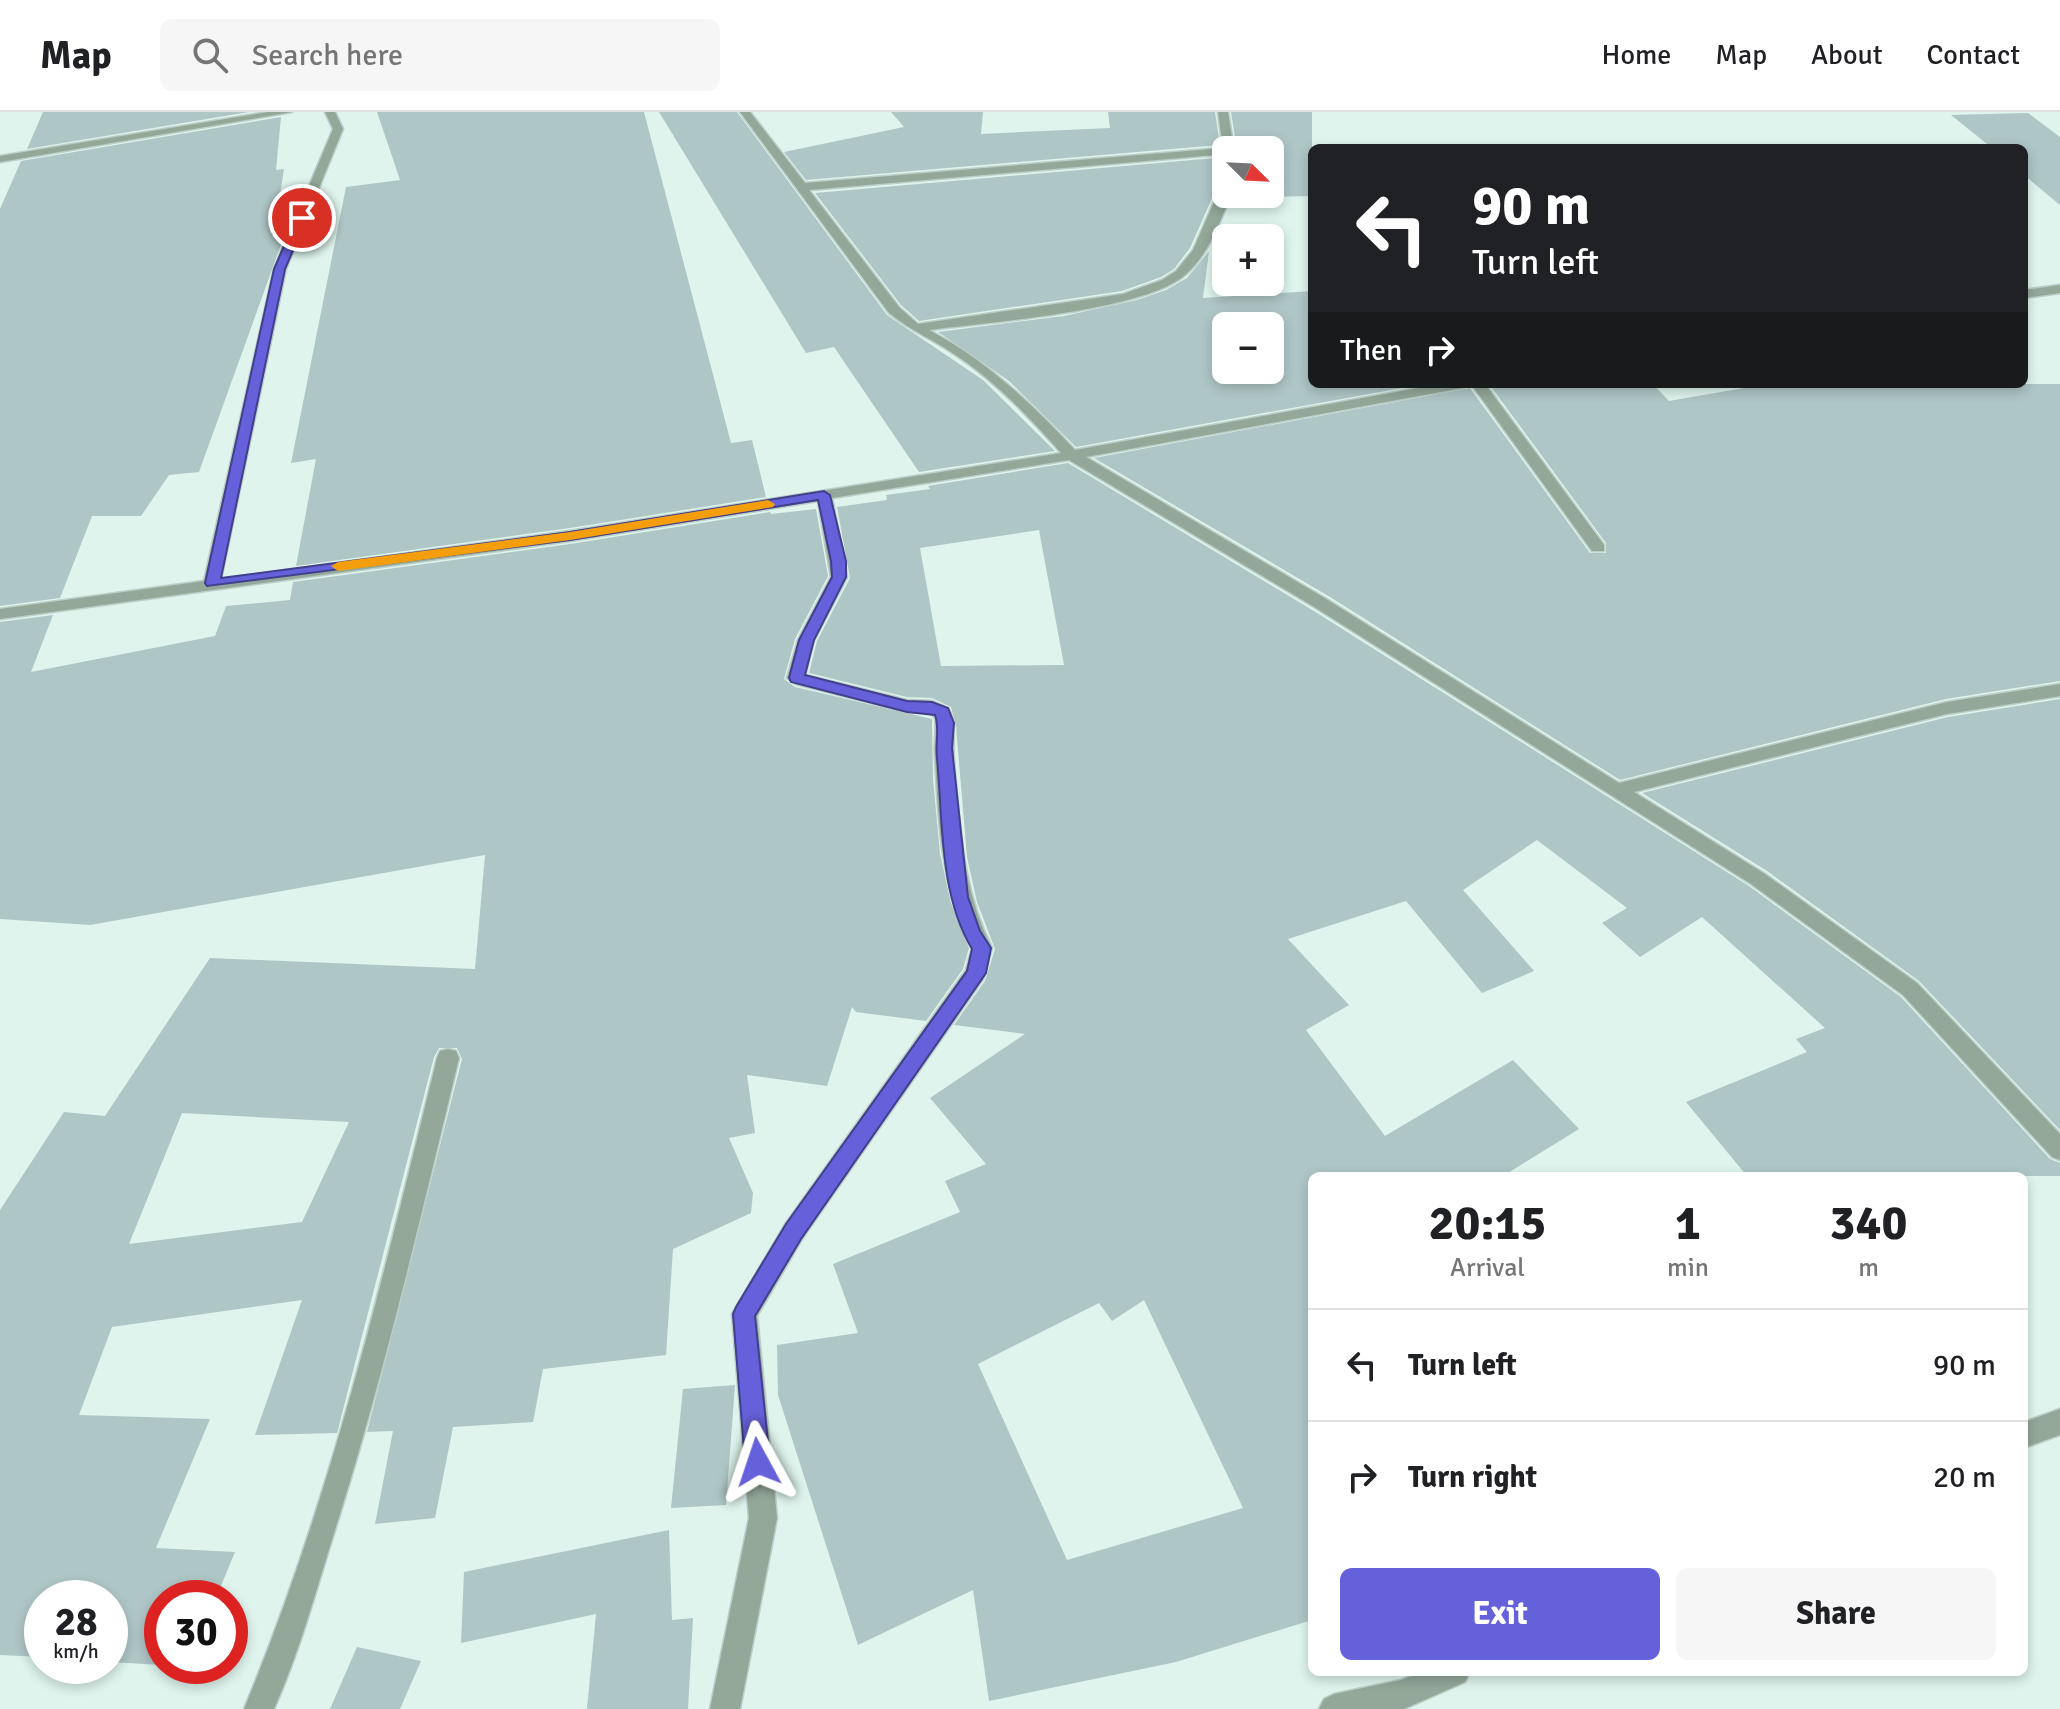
<!DOCTYPE html>
<meta charset="utf-8">
<style>
:root{--surface:#fff;--page:#f6f6f6;--text:#202124;--muted:#757577;--line:#e0e0e0;--accent:#6561da}
body{margin:0;font-family:Signika,sans-serif;background:var(--page);color:var(--text);height:100vh;display:flex;flex-direction:column;font-size:30px;white-space:nowrap}
*{box-sizing:border-box;margin:0}
p{font-size:26px;color:var(--muted)}
.icon{flex:none;width:44px;height:44px;fill:none;stroke:currentColor;stroke-width:2;stroke-linecap:round;stroke-linejoin:round}
.map{position:relative;flex:1;overflow:hidden}
.details{position:absolute;left:1308px;top:1060px;width:720px;height:504px;display:flex;flex-direction:column;background:var(--surface);border-radius:12px;box-shadow:0 4px 12px #0003}
.details>*{flex:none}
.banner{position:absolute;left:1308px;top:32px;width:720px;height:244px;border-radius:12px;box-shadow:0 4px 12px #0003;background:#202124;color:#fff;overflow:hidden}
.needle{width:52px;rotate:114deg}
.buttons{position:absolute;left:1212px;top:24px;display:grid;gap:16px}
.buttons a{display:grid;place-items:center;width:72px;height:72px;border-radius:12px;background:var(--surface);box-shadow:0 4px 12px #0003;font-size:40px}
.speed{position:absolute;left:24px;top:1468px;display:flex;gap:16px;font-size:40px;font-weight:700;text-align:center}
.speed>*{display:grid;place-content:center;width:104px;height:104px;border-radius:50%;background:var(--surface);box-shadow:0 4px 12px #0003;line-height:1}
.speed small{font-size:20px;font-weight:400}
.speed .limit{border:12px solid #d22;background:#fff;color:#111}
.pin{position:absolute;display:grid;place-items:center;width:68px;height:68px;color:#fff;margin:-34px;border:4px solid #fff;border-radius:50%;box-shadow:0 2px 8px #0007}
.me{position:absolute;width:88px;margin:-44px;rotate:355deg;stroke-linejoin:round;filter:drop-shadow(0 0 6px #0008)}
.turn{display:flex;align-items:center;gap:28px;height:168px;padding:0 32px;font-size:36px}
.turn .icon{width:104px;height:104px;stroke-width:2.5}
.turn b{display:block;font-size:56px;line-height:68px}
.then{display:flex;align-items:center;height:76px;padding:0 32px;background:#0003;gap:16px;font-size:30px}
.eta{display:flex;justify-content:space-evenly;align-items:center;height:136px;text-align:center}
.eta b{font-size:48px;font-weight:800;line-height:56px}
.primary-button{display:flex;gap:16px;margin-top:auto;padding:16px 32px}
.primary-button a{flex:1;height:92px;border-radius:12px;background:var(--accent);color:#fff;font-size:32px;font-weight:800;line-height:92px;text-align:center}
.primary-button a+a{background:var(--page);color:var(--text)}
ul{padding:0;list-style:none}
li{display:flex;align-items:center;gap:24px;height:112px;padding:0 32px;border-top:2px solid var(--line)}
li div{flex:1}
li b{display:block;font-size:30px}
li em{font-style:normal}
header{display:flex;align-items:center;gap:48px;box-sizing:border-box;height:112px;padding:0 40px;background:var(--surface);border-bottom:2px solid var(--line)}
header strong{font-size:38px}
nav{display:flex;gap:44px;margin-inline-start:auto;font-size:28px}
.search{width:560px;height:72px;background:var(--page);display:flex;align-items:center;gap:20px;box-sizing:border-box;padding:0 28px;border-radius:12px;color:var(--muted);font-size:30px}
.map>svg:first-child{display:block}
.building{fill:#afc6c6;fill-rule:evenodd}
.lines{fill:none;stroke-linecap:round;stroke-linejoin:round}
.minor-casing{stroke:#bbcec8;stroke-width:3}
.minor{fill:#93a899;fill-rule:evenodd}
.route{fill:#6561da;stroke:#423f8e;stroke-width:2}
.slow{fill:#f59e0b}
</style>
<header>
<strong>Map</strong>
<div class="search"><svg class="icon" aria-label="search" viewBox="0 0 24 24"><circle cx="10" cy="10" r="6"/><path d="M15 15l6 6"/></svg>Search here</div>
<nav><a>Home</a><a>Map</a><a>About</a><a>Contact</a></nav>
</header>
<div class="map">
<svg width="2060" height="1597" viewBox="0 0 2060 1597">
<rect width="100%" height="100%" fill="#def4ed"/>
<path class="building" d="M43,0h206l-222,37z
M377,0h267l87,331 21,-3 14,57 -196,31 -274,38 20,-107 -25,4 55,-276 54,-7z
M659,0h78l150,203 96,65 72,71 -136,21 -85,-125 -28,6z
M891,0h92l-2,22 129,-6 -2,-16h107l5,33 -414,35 -22,-28 120,-25z
M1231,0h81v84l-79,2v-4h37v-44h-33z
M2028,1l32,24v68l-36,-30v-27h-32l-41,-33z
M281,5l-5,53 8,-1 -4,26 20,-3 -101,280 -30,3 -28,41h-49l-32,82 -60,8v-397l21,-48z
M1226,45v25l-9,5 -27,61 -16,21 -13,8 -39,14 -203,30 -18,-16 -86,-112z
M1209,139l-6,47 109,-7v93h112l-348,63 -67,-66 -71,-49 126,-16 73,-16 29,-10 21,-12zM1226,214h44v44h-44z
M1489,272h164l16,17 98,-17h293v297l-114,18 -326,81 -290,-183 -236,-139 376,-70 120,165h16v-10z
M1068,351l246,148 435,275 152,111 149,162 10,4v13h-313l-61,-74 121,-50 -11,-13 29,-11 -123,-111 -62,40 -38,-34 25,-15 -90,-68 -74,50 71,81 -52,22 -76,-92 -118,38 61,66 -43,25 79,106 128,-76 66,69 -76,47h-191v444l-136,42 -187,39 -16,-111 -115,55 -80,-250 -1,-50 81,-12 -25,-69 127,-52 -15,-31 41,-17 -56,-66 95,-64 -71,-9 31,-44 10,-32 -18,-47 -10,-45 -11,-130 -5,-20 -19,-9 -25,-1 -98,-24 8,-32 33,-63 -13,-71 50,-7 -1,-5 44,-6 -2,-3zM1039,418l25,135 -123,1 -21,-118zM1144,1188l99,208 -176,52 -89,-196 121,-61 13,18z
M816,397l12,67 -33,63 -11,40 11,8 137,32 1,60 7,75 11,49 18,45 -6,21 -37,52 -70,-9 -4,-5 -25,79 -80,-11 8,58 -26,5 24,55 -2,20 -78,36 -7,106 -123,14 -10,53 -80,5 -18,91 -60,6 18,-93 -26,1 95,-373 -5,-11h-18l-5,9 -97,376 -82,2 47,-135 -190,27 -33,88 131,4 -54,129 79,4 -19,46h-54v67l-52,-3v-64h-68v59l-42,-2v-445l64,-98 41,4 105,-158 265,11 10,-114 -395,70 -90,-6v-297l53,-7 -22,57 184,-36 11,-30 64,-6 3,-18 277,-38 200,-32 1,2zM182,1001l167,9 -47,100 -173,22z
M2060,587v431l-141,-149 -152,-110 -125,-78 306,-76z
M735,1273l-9,120 -55,3 12,-119z
M669,1418l3,90 21,-2 -5,91h-101l9,-95 -135,29 3,-71z
M357,1535l64,14 -21,48h-70z"/>
<g class="lines">
<defs>
<path id="minor" d="M268,0h24l-292,50v-6z
M325,0h10l8,17 -57,140 -65,310 349,-48 491,-78c-31,-35 -65,-71 -104,-97 -23,-16 -46,-25 -68,-43l-149,-201h10l55,71 418,-35 -5,-36h10l6,38h-8v4l-417,36 90,117 19,17 205,-30 39,-14 14,-9 17,-21 27,-62 6,-3v9l5,2c-12,27 -23,60 -46,79 -41,36 -197,47 -256,55 57,30 102,73 146,120l366,-66h29l-7,4 -377,69 242,143 291,183 328,-81 113,-18v12l-113,18 -313,78 131,82 152,109 143,151v26l-8,-3 -149,-162 -152,-111 -435,-276 -247,-148 -237,38 15,79 -33,63 -9,35 102,25 25,1 16,7c9,16 4,36 6,54 6,65 8,127 38,186l-9,31 -181,260 -45,77 20,202 -37,191h-30l39,-191 -17,-204 54,-91 180,-253 6,-22c-31,-60 -34,-128 -37,-194 -1,-12 2,-24 0,-37l-6,-4 -22,-1 -111,-28 -9,-6 11,-38 33,-63 -13,-76 -248,40 -570,78v-10l204,-28 70,-312 59,-140z
M2060,173v8l-36,5v-8z
M1471,272h14l119,161v6h-12z
M448,937l8,2 3,7c-38,158 -75,317 -124,472 -19,60 -35,121 -61,179h-30c87,-209 139,-432 193,-651l3,-7z
M2060,1297v26l-36,13v-26z
M1421,1560h49l-5,10 -61,27h-85l5,-10 10,-5 67,-14z"/>
</defs>
<use href="#minor" class="minor-casing"/>
<use href="#minor" class="minor"/>
</g>
<path class="route" d="M302,103l5,3 -22,51 -64,309 349,-46 254,-41 6,4 16,66v16l-32,63 -9,35 102,26 25,1 16,6 6,15 -2,25 16,149 12,34 11,17 -5,25 -185,266 -46,77 15,146 -4,9 -8,4 -9,-4 -4,-9 -12,-148 3,-7 50,-83 181,-253 5,-22c-33,-55 -29,-128 -35,-191 -2,-14 3,-29 -2,-43l-28,-3 -116,-30 -2,-4 10,-38 33,-63 -1,-16 -13,-61 -248,40 -363,46 -2,-3 69,-314 22,-51z"/>
<path class="slow" d="M768,388l7,4 -2,3 -203,33 -232,31 -7,-5 7,-4 232,-30z"/>
</svg>
<div class="buttons">
<a><svg class="needle" viewBox="-14 -14 28 28"><path d="M0-13l5 13h-10z" fill="#e53935"/><path d="M0 13l5-13h-10z" fill="#757577"/></svg></a>
<a>+</a>
<a>−</a>
</div>
<div class="speed"><div>28<small>km/h</small></div><div class="limit">30</div></div>
<div class="pin" style="left:302px;top:106px;background:#d93025"><svg class="icon" aria-label="arrive" viewBox="0 0 24 24"><path d="M6 21V4h12l-3 4 3 4H6"/></svg></div>
<svg class="me" style="left:758px;top:1350px" viewBox="-20 -20 40 40"><path d="M0-17L14 15 0 8-14 15z" fill="#6561da" stroke="#fff" stroke-width="4"/></svg>
<div class="banner">
<div class="turn"><svg class="icon" aria-label="left" viewBox="0 0 24 24"><path d="M17 20v-9H6M10 6l-5 5 5 5"/></svg><div><b>90 m</b>Turn left</div></div>
<div class="then">Then<svg class="icon" aria-label="right" viewBox="0 0 24 24"><path d="M7 20v-9h11M14 6l5 5-5 5"/></svg></div>
</div>
<section class="details">
<div class="eta">
<div><b>20:15</b><p>Arrival</p></div>
<div><b>1</b><p>min</p></div>
<div><b>340</b><p>m</p></div>
</div>
<ul>
<li><svg class="icon" aria-label="left" viewBox="0 0 24 24"><path d="M17 20v-9H6M10 6l-5 5 5 5"/></svg><div><b>Turn left</b></div><em>90 m</em></li>
<li><svg class="icon" aria-label="right" viewBox="0 0 24 24"><path d="M7 20v-9h11M14 6l5 5-5 5"/></svg><div><b>Turn right</b></div><em>20 m</em></li>
</ul>
<div class="primary-button"><a>Exit</a><a>Share</a></div>
</section>
</div>
